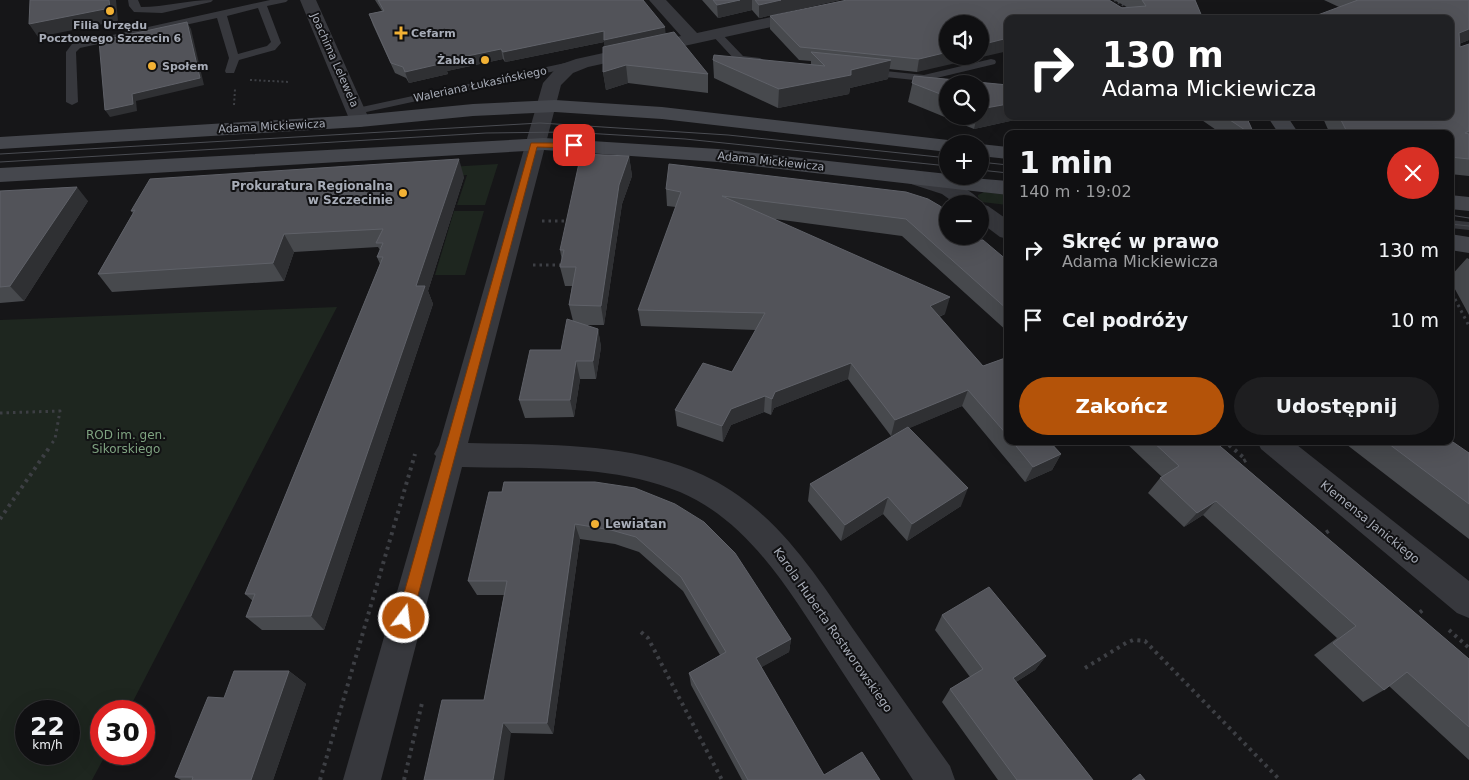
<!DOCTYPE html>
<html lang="pl">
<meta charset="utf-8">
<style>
:root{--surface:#101012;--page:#1e1e20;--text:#f1f3f6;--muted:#9c9d9f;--line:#303032;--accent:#b45309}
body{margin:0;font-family:"DejaVu Sans",sans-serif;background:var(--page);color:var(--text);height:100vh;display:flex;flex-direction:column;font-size:19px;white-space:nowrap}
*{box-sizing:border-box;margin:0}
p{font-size:16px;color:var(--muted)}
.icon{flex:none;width:28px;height:28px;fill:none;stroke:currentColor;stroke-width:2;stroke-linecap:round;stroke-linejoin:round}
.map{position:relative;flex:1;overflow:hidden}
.drawer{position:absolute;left:1004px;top:130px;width:450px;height:315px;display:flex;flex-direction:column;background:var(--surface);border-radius:10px;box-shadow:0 5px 20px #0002,0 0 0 1px var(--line)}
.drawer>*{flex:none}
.hud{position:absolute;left:1004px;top:15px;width:450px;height:105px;border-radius:10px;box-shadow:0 5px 20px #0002,0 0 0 1px var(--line);background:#202124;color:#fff;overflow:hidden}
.tools{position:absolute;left:939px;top:15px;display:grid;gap:10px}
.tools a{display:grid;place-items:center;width:50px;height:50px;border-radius:50%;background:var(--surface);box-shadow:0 5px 20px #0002,0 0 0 1px var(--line);font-size:25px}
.speed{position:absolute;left:15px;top:700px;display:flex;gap:10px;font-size:25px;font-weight:700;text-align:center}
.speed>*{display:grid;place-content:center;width:65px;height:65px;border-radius:50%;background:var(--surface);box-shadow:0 5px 20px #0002,0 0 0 1px var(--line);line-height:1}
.speed small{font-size:12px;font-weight:400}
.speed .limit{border:8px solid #d22;background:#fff;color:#111}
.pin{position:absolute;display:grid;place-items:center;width:42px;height:42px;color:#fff;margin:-21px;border-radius:10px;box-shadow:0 2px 8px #0006}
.me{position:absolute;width:55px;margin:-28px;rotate:15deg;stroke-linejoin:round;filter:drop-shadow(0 0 4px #0008)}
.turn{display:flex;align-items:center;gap:18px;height:105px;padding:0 15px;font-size:22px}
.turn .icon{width:65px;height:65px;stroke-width:2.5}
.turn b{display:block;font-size:35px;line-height:42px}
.round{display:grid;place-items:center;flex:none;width:52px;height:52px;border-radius:26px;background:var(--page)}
.overview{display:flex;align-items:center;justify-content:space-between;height:85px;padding:0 15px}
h1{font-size:30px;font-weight:600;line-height:38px}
.button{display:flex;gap:10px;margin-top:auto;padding:10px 15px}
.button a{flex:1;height:58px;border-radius:30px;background:var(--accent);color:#fff;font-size:20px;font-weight:600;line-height:58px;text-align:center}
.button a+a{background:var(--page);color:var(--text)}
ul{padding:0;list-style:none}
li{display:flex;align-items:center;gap:15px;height:70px;padding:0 15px}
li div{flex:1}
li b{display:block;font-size:19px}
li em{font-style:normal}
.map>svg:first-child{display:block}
.green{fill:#1e261f;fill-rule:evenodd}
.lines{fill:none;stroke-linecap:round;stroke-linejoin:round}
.path-far2{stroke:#3d3f44;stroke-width:2;stroke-dasharray:2 2.5;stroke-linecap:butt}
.path-far1{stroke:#3d3f44;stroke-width:3;stroke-dasharray:2.5 4;stroke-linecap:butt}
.path{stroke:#3d3f44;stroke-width:4;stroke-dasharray:3 4.5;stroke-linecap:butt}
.lane{fill:#37383d;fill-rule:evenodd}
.street{fill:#37383d;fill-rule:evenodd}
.secondary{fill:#45474d;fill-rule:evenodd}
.tram{stroke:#4a4c52;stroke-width:1}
.wall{fill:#47494d;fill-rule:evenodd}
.shaded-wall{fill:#2f3033}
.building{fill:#525359;stroke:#5f6168}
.route{fill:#b45309;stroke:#753606}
.poi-dot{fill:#f2b134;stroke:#111113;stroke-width:2}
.labels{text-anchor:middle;stroke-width:4;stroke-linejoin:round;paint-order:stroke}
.far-poi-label{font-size:11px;font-weight:bold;fill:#a8adb8;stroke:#111113;text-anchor:start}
.far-street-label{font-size:11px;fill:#a8adb8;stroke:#111113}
.poi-label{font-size:12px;font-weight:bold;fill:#a8adb8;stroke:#111113;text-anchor:end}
.park-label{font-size:12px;fill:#7fa381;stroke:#111113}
.street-label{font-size:12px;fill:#a8adb8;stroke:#111113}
</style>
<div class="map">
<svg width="1469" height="780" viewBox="0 0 1469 780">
<rect width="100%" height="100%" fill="#161618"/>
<path class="green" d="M498,164l-13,41h-28l10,-30 -20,2 2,-10z
M984,192l23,3v10l-25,-3 -4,-5v-2z
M454,211h30l-19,64h-30z
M337,307l-209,404h-27v43h5l-14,26h-92v-460zM26,711h43v43h-43z"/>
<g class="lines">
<path class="path-far2" d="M1114,0l15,9
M250,80l40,2
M234,105l1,-16"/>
<path class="path-far1" d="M542,221h27
M533,265h31
M1450,289l4,7
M1455,299l14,27
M0,413l60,-2 -5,28 -5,7
M1225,441l5,5"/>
<path class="path" d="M1229,445l14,12
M1237,465l9,-5
M0,519l51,-74
M1320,537l10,-7
M1414,617l10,-8
M1449,630l20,18
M641,632l7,6 74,142
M1085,668l41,-25 7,-3 12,1 135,139
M320,780l95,-326
M404,780l18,-77"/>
<path class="lane" d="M128,0h10l3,7c24,0 47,-7 72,-7l-2,2 -49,11 -28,-1 -5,-6z
M270,0h18l-2,2 -19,4 14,37 -6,7 -36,10 -5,13h-8l-1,-2 4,-13 -12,-40 -137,30 -4,4 2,50 -6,3 -6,-3v-50l6,-8zM258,8l13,34 -4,4 -29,8 -11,-38z
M716,31l4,1 23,24 17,2 5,3 -5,3 -24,-3 -25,-27z
M991,59l4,1 1,2 -1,2 -71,17 -58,-6 -6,-3 6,-3 58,6z
M579,60l4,1 1,2 -1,2 -226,49 -6,-3 6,-3z
M1450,220l19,2v8l-19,-2z"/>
<path class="street" d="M300,0h16l54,121 -3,4 -7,2 -7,-2 -3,-4z
M649,0h17l31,33 152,-33h31l-2,4 -6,1 -284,62 -15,6 -12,12 -93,358c78,2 163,-1 235,32 73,34 111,98 155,161 31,44 61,87 92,130l5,14h-42c-27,-42 -55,-84 -83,-127 -40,-61 -80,-131 -150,-161 -67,-28 -147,-23 -218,-25l-81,313h-38l93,-324 -2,-2 5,-9 104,-362 16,-18 17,-6 105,-23z
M913,170c20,6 59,15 69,34l6,2 20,14v19l-8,-2 -20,-15v-18h-24l-14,-10 -37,-12 -3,-5 3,-5z
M1257,441h35l177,140v37l-12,-5 -196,-164z"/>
<path class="secondary" d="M555,100l107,7 286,33 9,4h-9v8l-286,-33 -107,-7 -82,4 -113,11 -360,22v-12l360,-22 113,-11z
M1267,116h20l12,18h-20z
M544,138l174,11 230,25v2l60,5v14l-290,-33 -174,-12 -544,32v-14z
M980,144l28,3v12l-28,-3z
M1450,195l19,2v14l-19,-2z
M1450,234l19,3v16l-19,-3z"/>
<path class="tram" d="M0,154l540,-31 188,12 220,23
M0,162l486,-29 82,-1 117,7 263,27
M980,162l28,3
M980,170l28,3
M1450,215l19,3
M1450,224l19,2"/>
</g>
<path class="wall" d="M375,0h268l22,34 43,40v19l-80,-10 -22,7 -3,-18 2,-25 -1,-5 -99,20 -2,-3 -56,12 1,3 -39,9 -3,-5 -11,-5 -22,-48 -4,-11 13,-3z
M702,0h138l-81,18 -7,-8 -34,8z
M1114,0h81l8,19h-195l-91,53 -28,-3 -1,10 -38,9 -1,6 -71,14 -64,-30 -1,-18 98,5v-4l-12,-1 -29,-31v-13l357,-9z
M1324,0h145v40l-10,4 1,3 9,-3v132l-19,-2v-40h-120l-8,-18h128l-111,-109z
M914,76l94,9v31h25l-59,13 -66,-27zM948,84h32v32h-32z
M1196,116h50l8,18h-32z
M629,156l3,20 -10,28 -18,121h-20l14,4 3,18 -5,32h-16l-6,38 -49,1 -6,-18 42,-50 12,-29 -4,-16 3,-19h-7l-5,-19 2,-6 -2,-11z
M464,177l-36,114 5,13 -109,326h-62l-16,-13 7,-16 -8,-7 135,-330 -3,-7 3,-7 -2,-3 -84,5 -10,29 -172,11 -14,-18 35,-61 -2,-2z
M666,189l240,3 42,44 60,25v71l-106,-96 -127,-17 170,95 -6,3 44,49 25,-9v84h41l12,13 -9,16 -27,12 -63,-76 -53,22 52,78 -54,35 -24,-27 -42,27 -33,-40 2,-17 92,-53 -11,5 -43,-57 -74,29 -3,7 -7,-3 -33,13 -8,17 -46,-16 -2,-16 57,-38 24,-42 -115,-4 -3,-16 38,-103 -9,-1z
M0,191l88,10 -64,100 -24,2z
M1467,258l2,1v56l-19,-35v-3z
M1124,441h90l255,218v101l-80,-74 -5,4 -21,12 -49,-47 23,-17 -134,-123 -19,12 -36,-34 12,-15 2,-1z
M1342,441h108l19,12v86z
M595,482l196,157 -2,13 -28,15 63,108 56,5h-138l-51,-95 -2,-12 31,-18 -37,-64 -44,-39 -24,-8 -35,-5 -27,195 -42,-1 -27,-33 20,-105h-27l-9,-14 34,-89z
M942,615l104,41 -11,14 -19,12 77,98h-95l-56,-78 8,-13 20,-12 -35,-47z
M289,671l17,13 -33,96h-92l-6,-3 49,-79z"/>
<path class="shaded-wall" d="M109,0h7l2,21 -80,16 -9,-13z
M740,0h12v10l-34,8 -1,-13z
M781,0h59l-81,18v-13z
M187,22l4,7 13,56 -68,16 1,10 -27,6 -5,-7 27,-16z
M665,27l1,10 -61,14 -1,-9 -99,20 -2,-10 101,-21z
M1469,29v11l-19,7 9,-14z
M1008,38v13l-91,21 2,-13 29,-7v4h32v-11z
M501,49l2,10 -56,12 1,3 -39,9 -4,-11 38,-11z
M891,60l-3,19 -38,9 -1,6 -71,14 1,-19 72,-19z
M626,65l2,18 -22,7 -3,-18z
M1008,104v12h25l-59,13 3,-13h3v-7z
M629,156l3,20 -10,28 -18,121 -3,-19 18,-121z
M459,159l5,18 -36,114 5,13 -109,326 -13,-14 105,-330z
M77,187l11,14 -64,100 -14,-15z
M284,234l10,18 -10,29 -11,-18z
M950,297l-5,17 -20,8 5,-16z
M598,329l3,18 -5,32 -3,-18z
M576,361l4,18 -6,38 -4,-17z
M851,363l-3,16 -74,29 -3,7 1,-16 3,-7z
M968,390l-6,16 -71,30 4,-16z
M765,396l-1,16 -33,13 -8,17 -1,-16 9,-17z
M1061,454l-9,16 -27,12 8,-15z
M968,488l-7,18 -54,35 5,-17z
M888,497l-5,17 -42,27 4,-16z
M1216,501l-13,14 -19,12 13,-14z
M575,524l5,15 -27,195 -6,-11z
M791,639l-2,13 -34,19 1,-13z
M1046,656l-11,14 -33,21 11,-13z
M289,671l17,13 -33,96h-22z
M503,723l8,10 -7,47h-11z"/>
<path class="building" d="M30,0h79l1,8 -81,16z
M378,0h265l22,27 -61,13v-9l-101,21 -2,-3 -58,12 1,2 -39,9 -2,-5 -12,-4 -22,-49 15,-3z
M713,0h27l-23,5z
M755,0h26l-22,5z
M847,0h262l13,8 24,-2 -4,-6h53l8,19h-195v19l-28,7v-21h-32v28l-29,7 -119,-12 -30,-31z
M1358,0h111v29l-10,4 1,14 9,-3v87l-4,2 4,1v25l-19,-2v-23h-102l-9,-18h111v-97h-143z
M187,22l13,56 -68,16 1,10 -28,6 -6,-69z
M674,32l34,42 -82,-9 -23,7v-25z
M811,52l80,8 -40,10v5l-72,14 -66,-29 1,-5 111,11z
M914,76l94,9v19l-28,5v-25h-32v13l-36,-14z
M1224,116h22l8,18h-3z
M581,154l48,2 -10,29 -18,121 -32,-1 7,-38h-16l4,-17h-4z
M459,159l-43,127h9l-114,330 -65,1 9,-23h-10l138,-337h-6l6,-14h-7l7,-14 -99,5 -11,29 -175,11 37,-64 -4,1 19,-32z
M669,164l237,28 22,7 12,7 8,6v24h27l5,4h3l25,21v49l-102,-91 -184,-23 228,101 -20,9 53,60 25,-9v79l-40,-46 -73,30 -44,-57 -76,29 -3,7 -7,-3 -34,13 -9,17 -47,-16 28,-47 29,9 33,-59 -127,-3 43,-118 -15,-3z
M77,187l-67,99 -10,1v-96z
M567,319l31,10 -5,32h-17l-6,39h-51l11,-50h31z
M908,427l60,61 -56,36 -24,-27 -43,28 -35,-41z
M1450,440l19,13v51l-84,-63h65z
M1012,441h37l12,13 -28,13z
M1152,441h62l255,218v68l-62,-55 -23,18 -51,-47 23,-17 -140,-125 -19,12 -37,-35 19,-12z
M504,482h91l40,6 40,16 29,18 31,31 56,86 -35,19 68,117 38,-23 18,28h-132l-59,-107 37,-21 -45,-75 -45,-40 -25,-7 -36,-6 -28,199h-44l-10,57h-69l18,-80h42l23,-119h-39l21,-89h13z
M989,587l57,69 -33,22 80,102h-76l-67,-91 33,-20 -41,-54z
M234,671h55l-38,109h-59l1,-3h-18l33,-80 16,1z
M1140,774l5,6h-13z"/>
<path class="route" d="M531,143h43l4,2 -4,3 -37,-1 -125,471 -3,5 -5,2 -4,-2 -3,-5z"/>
<g class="poi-dot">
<circle cx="110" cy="11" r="5"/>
<path d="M398.5 25.5h5v5h5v5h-5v5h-5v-5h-5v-5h5z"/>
<circle cx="485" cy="60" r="5"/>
<circle cx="152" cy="66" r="5"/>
<circle cx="403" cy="193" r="5"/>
<circle cx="595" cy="524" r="5"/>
</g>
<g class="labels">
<g class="far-poi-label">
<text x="110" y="29" text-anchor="middle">Filia Urzędu<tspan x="110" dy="13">Pocztowego Szczecin 6</tspan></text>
<text x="411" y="37">Cefarm</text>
<text x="475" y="64" text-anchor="end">Żabka</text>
<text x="162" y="70">Społem</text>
</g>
<g class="far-street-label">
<text transform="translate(335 60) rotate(66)" y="4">Joachima Lelewela</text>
<text transform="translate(480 84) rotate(-12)" y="4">Waleriana Łukasińskiego</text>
<text transform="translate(272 126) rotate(-3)" y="4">Adama Mickiewicza</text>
<text transform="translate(771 161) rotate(6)" y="4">Adama Mickiewicza</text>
</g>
<g class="poi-label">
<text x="393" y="190">Prokuratura Regionalna<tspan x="393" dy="14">w Szczecinie</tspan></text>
<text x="605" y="528" text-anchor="start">Lewiatan</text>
</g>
<g class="park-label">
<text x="126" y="439">ROD im. gen.<tspan x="126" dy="14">Sikorskiego</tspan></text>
</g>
<g class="street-label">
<text transform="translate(1370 522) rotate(39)" y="4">Klemensa Janickiego</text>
<text transform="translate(833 630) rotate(55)" y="4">Karola Huberta Rostworowskiego</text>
</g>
</g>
</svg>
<div class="tools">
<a><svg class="icon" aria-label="sound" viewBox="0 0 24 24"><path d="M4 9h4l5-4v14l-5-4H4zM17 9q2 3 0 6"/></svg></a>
<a><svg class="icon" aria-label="search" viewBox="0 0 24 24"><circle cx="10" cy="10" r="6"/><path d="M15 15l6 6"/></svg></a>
<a>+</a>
<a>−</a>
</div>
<div class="speed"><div>22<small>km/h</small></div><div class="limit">30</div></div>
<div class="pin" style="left:574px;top:145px;background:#d93025"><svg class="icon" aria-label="arrive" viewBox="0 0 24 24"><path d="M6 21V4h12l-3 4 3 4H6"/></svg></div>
<svg class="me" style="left:404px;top:618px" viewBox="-20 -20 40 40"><circle r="17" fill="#b45309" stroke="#fff" stroke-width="3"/><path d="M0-11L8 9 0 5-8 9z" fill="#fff"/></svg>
<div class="hud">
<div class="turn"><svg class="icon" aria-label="right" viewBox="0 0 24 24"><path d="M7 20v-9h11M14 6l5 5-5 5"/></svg><div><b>130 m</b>Adama Mickiewicza</div></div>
</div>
<section class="drawer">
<div class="overview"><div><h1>1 min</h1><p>140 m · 19:02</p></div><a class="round" style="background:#d93025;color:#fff"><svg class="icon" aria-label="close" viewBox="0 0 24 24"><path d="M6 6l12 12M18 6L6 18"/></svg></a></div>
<ul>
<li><svg class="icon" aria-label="right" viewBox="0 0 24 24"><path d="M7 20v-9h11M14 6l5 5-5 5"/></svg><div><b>Skręć w prawo</b><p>Adama Mickiewicza</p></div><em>130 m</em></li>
<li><svg class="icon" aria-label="arrive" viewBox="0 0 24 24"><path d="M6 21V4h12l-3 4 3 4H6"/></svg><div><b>Cel podróży</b></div><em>10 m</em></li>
</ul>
<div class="button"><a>Zakończ</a><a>Udostępnij</a></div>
</section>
</div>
